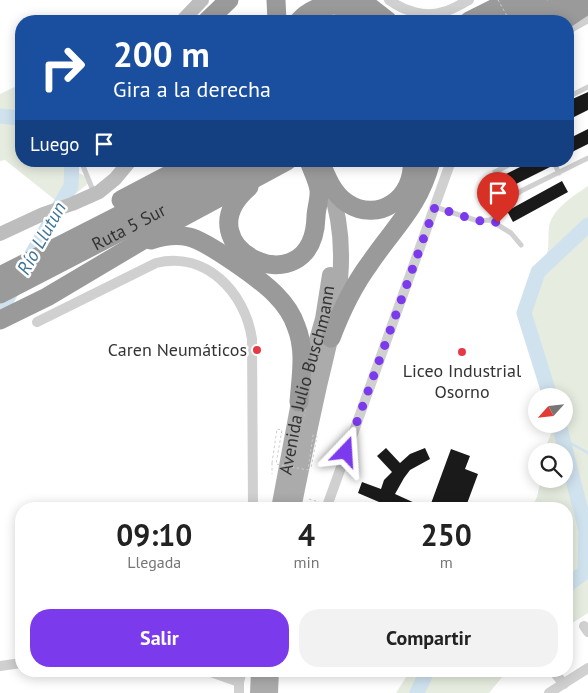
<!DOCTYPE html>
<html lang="es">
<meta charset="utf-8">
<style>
:root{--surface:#fff;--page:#f2f2f2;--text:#222;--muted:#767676;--accent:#7c3aed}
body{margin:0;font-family:"PT Sans",sans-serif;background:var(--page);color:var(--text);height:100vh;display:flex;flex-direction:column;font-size:19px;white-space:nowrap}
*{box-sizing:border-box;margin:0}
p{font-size:16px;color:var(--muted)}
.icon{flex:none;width:28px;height:28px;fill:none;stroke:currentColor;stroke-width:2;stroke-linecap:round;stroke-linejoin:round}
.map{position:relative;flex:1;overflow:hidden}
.panel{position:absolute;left:15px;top:502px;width:558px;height:175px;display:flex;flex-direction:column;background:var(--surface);border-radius:20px;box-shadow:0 2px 12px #0003}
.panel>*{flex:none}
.hud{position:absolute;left:15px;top:15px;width:559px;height:152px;border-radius:20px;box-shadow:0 2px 12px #0003;background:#1a4fa0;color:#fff;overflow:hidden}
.needle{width:32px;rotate:243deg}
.buttons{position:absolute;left:528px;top:388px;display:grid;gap:10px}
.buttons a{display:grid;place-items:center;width:45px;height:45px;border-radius:50%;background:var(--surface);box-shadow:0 2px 12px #0003;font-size:25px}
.pin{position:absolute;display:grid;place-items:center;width:42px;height:42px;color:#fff;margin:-51px -21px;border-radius:50% 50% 50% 0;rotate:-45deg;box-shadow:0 0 5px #0007}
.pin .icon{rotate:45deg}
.me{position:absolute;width:55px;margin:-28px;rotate:20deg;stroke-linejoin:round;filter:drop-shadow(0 0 4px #0008)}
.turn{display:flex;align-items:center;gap:18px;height:105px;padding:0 15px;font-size:22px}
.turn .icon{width:65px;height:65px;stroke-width:2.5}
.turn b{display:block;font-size:35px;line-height:42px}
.then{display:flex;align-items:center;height:48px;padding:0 15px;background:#0003;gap:10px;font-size:19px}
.eta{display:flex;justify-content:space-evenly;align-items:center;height:85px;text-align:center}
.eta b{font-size:30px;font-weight:700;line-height:35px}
.action{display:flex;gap:10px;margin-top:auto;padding:10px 15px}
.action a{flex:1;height:58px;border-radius:20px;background:var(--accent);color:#fff;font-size:20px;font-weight:700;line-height:58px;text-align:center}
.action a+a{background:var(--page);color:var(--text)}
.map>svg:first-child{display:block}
.green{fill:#e6ecdf}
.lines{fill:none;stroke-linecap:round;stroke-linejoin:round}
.stream{stroke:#cfe2ee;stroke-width:2.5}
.river{stroke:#cfe2ee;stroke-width:15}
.building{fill:#1a1a1a}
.path{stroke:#cdcdcd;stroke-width:1;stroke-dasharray:2.5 2.5;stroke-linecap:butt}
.lane{stroke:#d0d0d0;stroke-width:5}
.street{stroke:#d0d0d0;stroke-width:10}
.secondary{stroke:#bdbdbd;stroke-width:14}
.primary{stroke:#ababab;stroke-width:16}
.highway{stroke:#9a9a9a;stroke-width:19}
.path-bridge{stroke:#cdcdcd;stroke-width:1;stroke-dasharray:2.5 2.5;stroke-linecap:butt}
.route{stroke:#7c3aed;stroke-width:9;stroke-dasharray:0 16.2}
.poi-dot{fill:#e63946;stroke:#fff;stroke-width:2}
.labels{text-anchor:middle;stroke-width:5;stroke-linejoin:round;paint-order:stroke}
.street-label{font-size:18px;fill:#333;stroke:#fff}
.poi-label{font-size:18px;fill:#333;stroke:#fff;text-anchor:end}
.water-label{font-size:19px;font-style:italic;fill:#3f7597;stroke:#fff}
</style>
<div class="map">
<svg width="588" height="693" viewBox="0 0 588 693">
<rect width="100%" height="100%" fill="#fff"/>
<path class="green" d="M21,84v77h51l3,10 17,9 -14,12 -19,11 -54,-43 -5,1v-67z
M588,186v427l-22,14v-118h-35l6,-12 4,-18h23v-28h-20l11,-27h9v-28h-11c-4,-12 -11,-23 -15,-35 -7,-21 -8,-51 -4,-72 2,-15 10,-24 13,-36 3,-9 0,-22 3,-30 5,-16 25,-28 38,-37z
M410,671h97l-18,22h-93z"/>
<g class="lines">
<path class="stream" d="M563,439l25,14"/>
<path class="river" d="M0,116l21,2
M27,263l44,-77 1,-25
M0,312l16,-29
M550,396l-26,-83 14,-41 50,-47
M559,424l27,107 -1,41 -19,14
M417,693l10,-22"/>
</g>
<path class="building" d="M588,92v18l-20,10v-19z
M588,129v15l-20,10v-15z
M532,161h15l3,6 -56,28 -6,-12z
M562,181l6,11 -55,30 -6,-11z
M386,448l14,15 10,-9 15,-6 5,11 -20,11 -6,8 -9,16 33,15h-52l3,-7 -21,-9 4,-11 19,7 3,-9 8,-8 -15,-16z
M451,449l19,7 -5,13 13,5 -13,35h-36z"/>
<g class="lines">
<path class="path" d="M272,463v11
M309,499l10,3"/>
<path class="lane" d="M568,97l20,-10
M81,161l13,32
M553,161l6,12
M495,172l21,-11
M435,207l43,14 12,-1 7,-4 11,-15 13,-10 67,-33
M490,220l21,13 10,12"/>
<path class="street" d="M389,0c15,11 36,18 54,12 9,-2 18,-8 26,-12
M568,29l20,-11
M37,322l119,-59c50,-12 89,29 96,76l1,170
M326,509l125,-348
M584,626l4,6
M0,666l21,-3
M208,671l31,11v11
M553,671l11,13
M239,682l3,-11
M549,693l39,-25"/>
<path class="secondary" d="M182,21l20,-21
M0,234l43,-20 29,-10 27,-12 16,-13 15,-18"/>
<g class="primary">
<path id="s1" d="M279,509l20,-107 24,-83 7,-44"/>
<path d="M293,509c8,-41 17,-82 26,-123 16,-68 35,-132 10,-201"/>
<path d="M258,693l1,-22"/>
<path d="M270,693l1,-22"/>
</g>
<g class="highway">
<path d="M276,0l1,21"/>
<path d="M361,0l27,21"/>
<path d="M207,21l22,-21"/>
<path d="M299,21c18,-21 52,-21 67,0"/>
<path d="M469,21l42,-21"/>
<path d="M497,21l41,-21"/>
<path d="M528,21l41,-21"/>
<path d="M563,21l25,-17"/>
<path d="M320,161c6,15 13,33 27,42 32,21 68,-6 65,-42"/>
<path d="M249,187c-70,60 64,124 67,30 0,-8 4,-18 3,-27 -1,-9 -7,-20 -10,-29"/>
<path d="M121,200l74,-39"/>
<path d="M151,240c12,-4 25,-6 38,-3 18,4 72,43 86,57 9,9 17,20 21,32 10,24 5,50 3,76"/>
<path d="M0,276l226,-115"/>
<path id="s2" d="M0,294l257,-133"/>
<path d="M0,320l47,-23 123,-73 117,-63"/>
<path d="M331,338c10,-27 22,-52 39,-75 25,-37 49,-56 61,-102"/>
</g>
<path class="path-bridge" d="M498,0l12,21
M272,463l5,-34 5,1 -6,34 32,6 5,-35 4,1 -6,32"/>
</g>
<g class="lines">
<path class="route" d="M346,452l89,-245 43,14 12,-1 8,3"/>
</g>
<g class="poi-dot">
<circle cx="257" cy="350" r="5"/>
<circle cx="462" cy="352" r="5"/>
</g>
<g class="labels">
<g class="street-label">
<text dy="6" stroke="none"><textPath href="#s2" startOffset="145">Ruta 5 Sur</textPath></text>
<text dy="6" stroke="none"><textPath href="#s1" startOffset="132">Avenida Julio Buschmann</textPath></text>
</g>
<g class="poi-label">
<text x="247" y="356">Caren Neumáticos</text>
<text x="462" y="377" text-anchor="middle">Liceo Industrial<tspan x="462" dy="21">Osorno</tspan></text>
</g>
<g class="water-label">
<text transform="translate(41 238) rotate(-61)" y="7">Río Llutun</text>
</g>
</g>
</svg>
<div class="buttons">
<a><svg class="needle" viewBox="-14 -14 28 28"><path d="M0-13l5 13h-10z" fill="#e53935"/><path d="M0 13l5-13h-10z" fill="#767676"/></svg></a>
<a><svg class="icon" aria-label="search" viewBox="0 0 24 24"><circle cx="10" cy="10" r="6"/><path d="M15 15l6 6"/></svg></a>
</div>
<div class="pin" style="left:498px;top:223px;background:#d93025"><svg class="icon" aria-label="arrive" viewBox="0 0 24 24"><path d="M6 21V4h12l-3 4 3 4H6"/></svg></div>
<svg class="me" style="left:346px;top:452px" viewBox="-20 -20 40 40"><path d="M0-17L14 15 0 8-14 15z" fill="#7c3aed" stroke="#fff" stroke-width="4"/></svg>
<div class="hud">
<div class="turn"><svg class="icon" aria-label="right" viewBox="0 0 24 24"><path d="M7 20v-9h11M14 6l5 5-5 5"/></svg><div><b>200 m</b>Gira a la derecha</div></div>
<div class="then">Luego<svg class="icon" aria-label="arrive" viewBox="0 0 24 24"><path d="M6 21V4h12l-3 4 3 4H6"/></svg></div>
</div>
<section class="panel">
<div class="eta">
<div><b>09:10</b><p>Llegada</p></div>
<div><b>4</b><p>min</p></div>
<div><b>250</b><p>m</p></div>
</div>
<div class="action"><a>Salir</a><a>Compartir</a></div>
</section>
</div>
